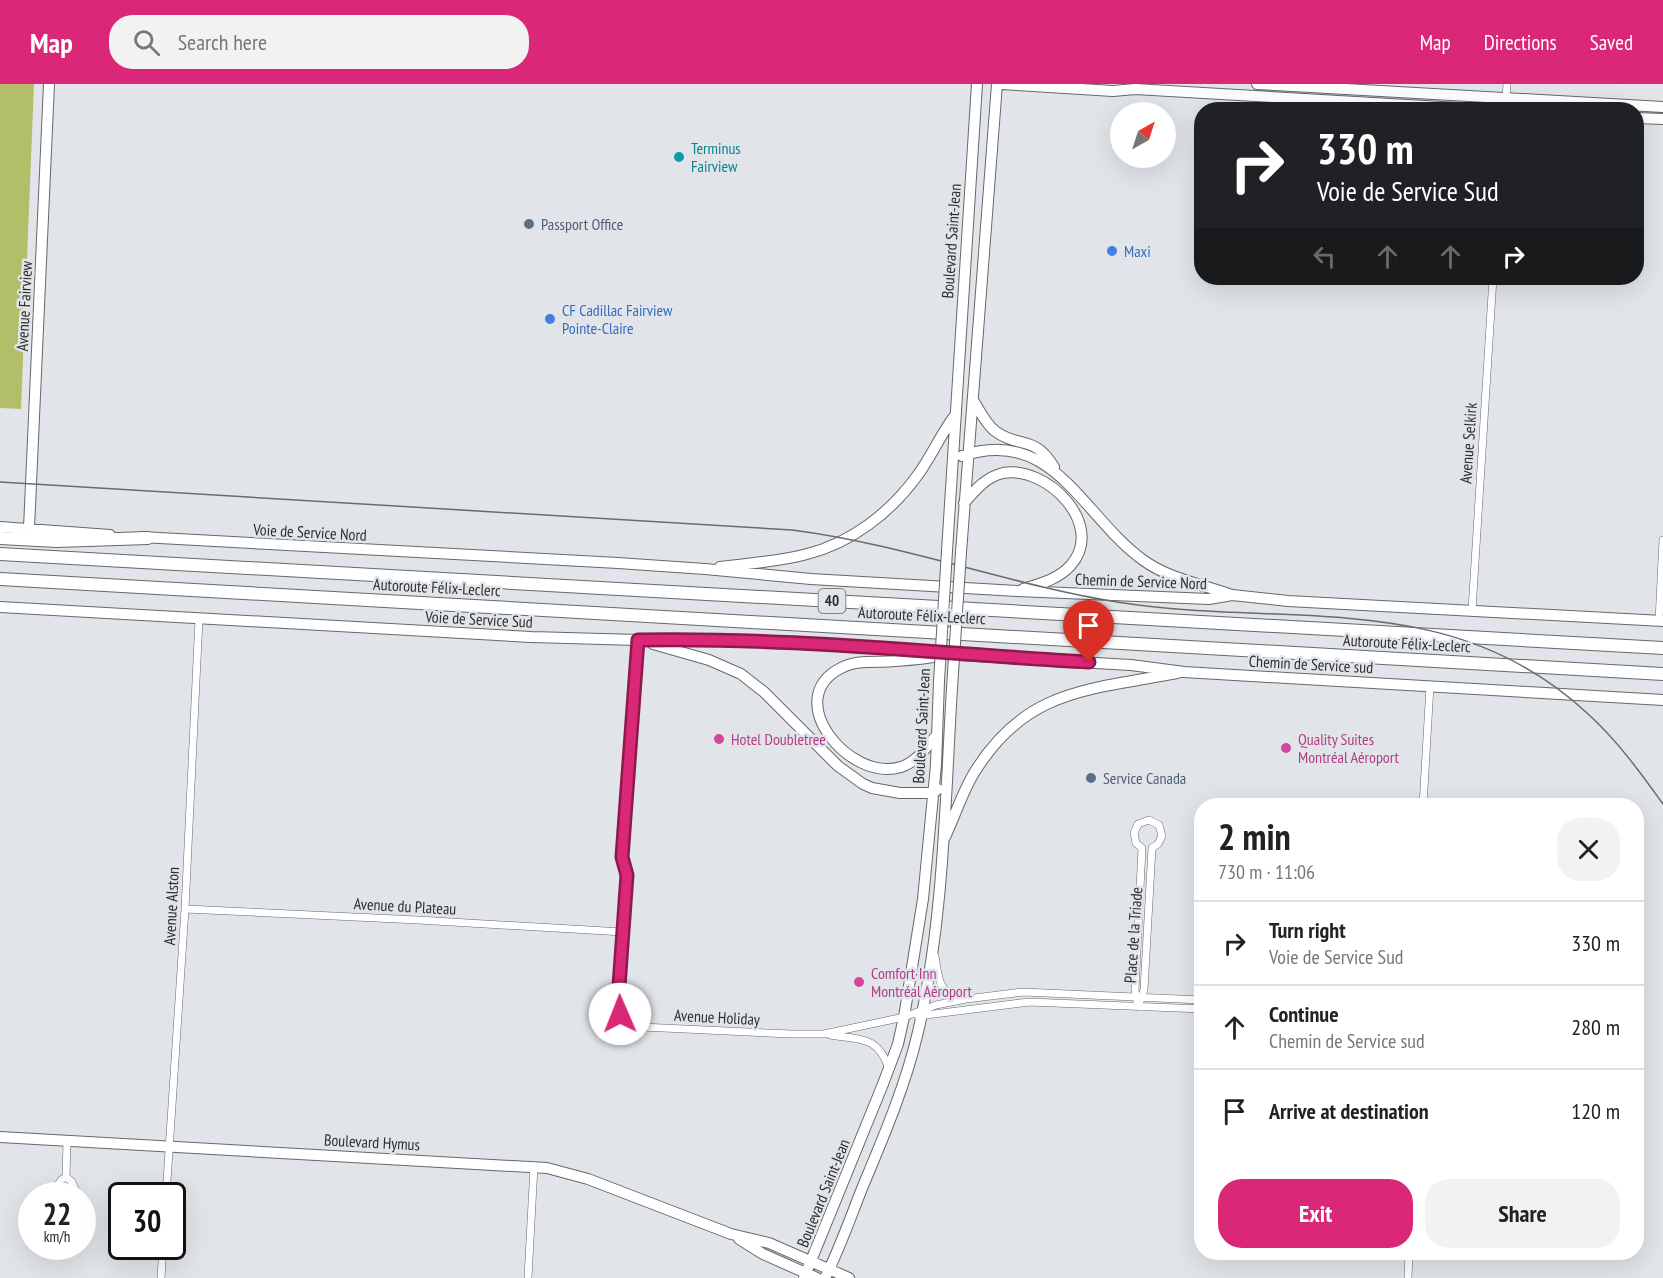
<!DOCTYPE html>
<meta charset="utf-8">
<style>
:root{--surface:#fff;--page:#f2f2f2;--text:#222;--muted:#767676;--line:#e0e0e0;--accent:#db2777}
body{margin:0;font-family:"PT Sans Narrow",sans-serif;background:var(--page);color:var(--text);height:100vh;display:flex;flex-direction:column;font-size:22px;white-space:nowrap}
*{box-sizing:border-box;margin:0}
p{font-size:20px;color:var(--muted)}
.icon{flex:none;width:33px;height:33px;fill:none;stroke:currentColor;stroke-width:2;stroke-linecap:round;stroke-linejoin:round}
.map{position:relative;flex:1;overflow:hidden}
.panel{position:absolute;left:1194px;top:714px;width:450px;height:462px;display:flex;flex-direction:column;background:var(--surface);border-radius:24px;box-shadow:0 6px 24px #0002}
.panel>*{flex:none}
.hud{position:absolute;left:1194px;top:18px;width:450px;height:183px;border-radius:24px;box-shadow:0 6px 24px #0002;background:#202124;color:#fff;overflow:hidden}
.needle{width:39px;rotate:39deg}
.controls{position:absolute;left:1110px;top:18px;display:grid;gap:12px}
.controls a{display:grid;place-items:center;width:66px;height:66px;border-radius:50%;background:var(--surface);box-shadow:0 6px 24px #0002;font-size:30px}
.speed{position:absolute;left:18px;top:1098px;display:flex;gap:12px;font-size:30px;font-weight:700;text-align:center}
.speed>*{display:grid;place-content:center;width:78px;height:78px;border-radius:50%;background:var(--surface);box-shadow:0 6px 24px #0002;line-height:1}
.speed small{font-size:15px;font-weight:400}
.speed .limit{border:3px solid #111;border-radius:9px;background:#fff;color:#111}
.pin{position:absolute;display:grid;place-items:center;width:51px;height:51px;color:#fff;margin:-62px -26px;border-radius:50% 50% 50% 0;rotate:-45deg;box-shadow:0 0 6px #0007}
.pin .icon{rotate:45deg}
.me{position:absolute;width:66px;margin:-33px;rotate:359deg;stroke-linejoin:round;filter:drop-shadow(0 0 4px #0008)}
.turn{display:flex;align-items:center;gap:21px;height:126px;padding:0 24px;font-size:27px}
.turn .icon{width:78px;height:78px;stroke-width:2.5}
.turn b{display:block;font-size:42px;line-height:51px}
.lanes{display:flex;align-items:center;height:57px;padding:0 24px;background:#0003;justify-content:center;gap:30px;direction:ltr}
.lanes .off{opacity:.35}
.round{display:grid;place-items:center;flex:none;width:63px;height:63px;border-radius:24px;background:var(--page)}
.headline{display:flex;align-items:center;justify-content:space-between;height:102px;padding:0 24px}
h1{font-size:36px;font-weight:700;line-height:45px}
.primary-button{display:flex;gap:12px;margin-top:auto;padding:12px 24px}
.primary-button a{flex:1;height:69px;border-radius:24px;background:var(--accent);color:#fff;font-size:24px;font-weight:700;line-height:69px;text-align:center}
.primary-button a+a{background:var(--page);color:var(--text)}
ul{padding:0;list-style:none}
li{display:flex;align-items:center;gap:18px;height:84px;padding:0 24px;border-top:2px solid var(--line)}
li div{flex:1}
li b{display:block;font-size:22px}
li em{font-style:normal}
header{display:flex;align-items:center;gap:36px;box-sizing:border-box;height:84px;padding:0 30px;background:var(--accent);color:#fff}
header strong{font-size:28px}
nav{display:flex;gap:33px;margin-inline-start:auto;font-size:21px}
.search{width:420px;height:54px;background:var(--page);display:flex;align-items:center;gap:15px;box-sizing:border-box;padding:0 21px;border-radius:24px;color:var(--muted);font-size:22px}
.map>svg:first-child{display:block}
.green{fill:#b3be68}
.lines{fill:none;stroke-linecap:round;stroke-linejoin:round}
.street-casing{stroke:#64686c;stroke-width:8}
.secondary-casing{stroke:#64686c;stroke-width:12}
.highway-casing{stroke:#64686c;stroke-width:14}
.street{stroke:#fff;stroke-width:7}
.secondary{stroke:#fff;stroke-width:10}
.highway{stroke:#fff;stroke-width:12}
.tram{stroke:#696b6d;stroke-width:1.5}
.secondary-bridge-casing{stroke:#64686c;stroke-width:12;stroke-linecap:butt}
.secondary-bridge{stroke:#fff;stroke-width:10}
.route-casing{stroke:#8e194d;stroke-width:15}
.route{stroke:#db2777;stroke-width:10}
.culture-dot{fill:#0f9aa8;stroke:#e1e5e9;stroke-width:2}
.service-dot{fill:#5c6f8a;stroke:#e1e5e9;stroke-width:2}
.shop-dot{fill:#3f7fe0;stroke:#e1e5e9;stroke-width:2}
.hotel-dot{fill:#d1479c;stroke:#e1e5e9;stroke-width:2}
.labels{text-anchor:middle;stroke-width:5;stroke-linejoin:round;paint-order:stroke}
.shield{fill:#e1e5e9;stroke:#646668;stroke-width:1.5}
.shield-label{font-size:15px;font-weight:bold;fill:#2e2f31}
.culture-label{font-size:16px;fill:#0d838f;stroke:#e1e5e9;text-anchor:start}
.service-label{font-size:16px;fill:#4e5e75;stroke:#e1e5e9;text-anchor:start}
.street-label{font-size:16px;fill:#2e2f31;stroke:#e1e5e9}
.shop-label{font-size:16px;fill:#366cbe;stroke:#e1e5e9;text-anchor:start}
.hotel-label{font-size:16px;fill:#b23c85;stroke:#e1e5e9;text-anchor:start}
</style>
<header>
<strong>Map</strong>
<div class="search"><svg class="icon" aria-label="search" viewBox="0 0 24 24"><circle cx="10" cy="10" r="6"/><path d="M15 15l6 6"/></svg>Search here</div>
<nav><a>Map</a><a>Directions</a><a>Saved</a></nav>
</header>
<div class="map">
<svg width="1663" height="1194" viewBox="0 0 1663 1194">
<rect width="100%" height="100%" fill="#e1e5e9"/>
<path class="green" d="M0,0h34l-13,325 -21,-1z"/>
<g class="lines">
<defs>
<path id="street" d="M1505,26l2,-26
M1472,526l21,-332
M1659,537l4,-81
M638,556l-16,217 5,15 -9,128c0,17 8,25 24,27l149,7h33l80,-17 32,-12 30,-6 57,-7 179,8
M1423,722l7,-120
M1149,736l10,5 3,11 -4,8 -6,4 -8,142 -6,17 -3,-17 7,-142 -6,-5 -2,-10 4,-9z
M185,825l233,11 205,12
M935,872c4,23 2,37 29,42
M918,932l111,-14 173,7
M830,951c30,5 48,0 59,34
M67,1057l-1,36 6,5 6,14
M51,1112l10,-16 5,-3
M166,1112l19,-287 14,-290
M161,1194l2,-32
M528,1194l6,-112
M1408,1194l1,-26"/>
<path id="secondary" d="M1002,0l111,7 22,-2 358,21
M1257,0l406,23
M1636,34l27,1
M973,316c7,11 12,23 22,31 24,18 39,3 59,36
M962,372c91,-31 121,61 181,104 26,19 59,24 89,35
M964,419c11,-13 22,-26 39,-30 44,-8 103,52 68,92 -12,14 -31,19 -48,24
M0,443l110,8
M29,444l20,-444
M141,453l477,26 87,6 106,10 206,12 192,8 23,-4 56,6 375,20
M947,467l30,-467
M961,468l36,-468
M720,483c29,-4 59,-5 87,-13 44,-11 83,-41 110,-78 15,-20 24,-43 39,-62
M0,523l531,30 107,3 59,-1 152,7 108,9 174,10 53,7 479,28
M653,560l56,16 32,14 23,18 74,74 25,18 9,4 28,5h33l5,-4
M933,573c-12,2 -25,3 -37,4 -18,2 -38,-2 -55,7 -61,31 9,115 60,99 15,-5 24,-18 34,-30
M945,753c10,-21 17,-44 29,-64 52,-85 116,-83 203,-100
M0,1053l547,31 41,11 143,55 38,9 80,35
M739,1155l24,15 54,24
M804,1194l79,-194 15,-40 6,-27 19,-118 13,-134 3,-84
M825,1194c15,-30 26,-62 38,-92 21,-50 43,-102 55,-154 26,-113 27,-229 34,-344"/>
<path id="highway" d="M0,454l57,3 91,-3
M0,470l1663,94
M0,495l1663,95"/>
</defs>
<use href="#street" class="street-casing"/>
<use href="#secondary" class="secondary-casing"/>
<use href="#highway" class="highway-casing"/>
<use href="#street" class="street"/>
<use href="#secondary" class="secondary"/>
<use href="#highway" class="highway"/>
<path class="tram" d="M0,398l792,48c110,14 215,54 325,72 167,27 332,-17 470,111 30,27 53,59 76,91"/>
<defs>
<path id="secondary-bridge" d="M939,597l8,-130
M952,604l9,-136"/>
</defs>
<use href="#secondary-bridge" class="secondary-bridge-casing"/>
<use href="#secondary-bridge" class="secondary-bridge"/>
</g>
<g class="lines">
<defs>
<path id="route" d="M620,930l-2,-14 9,-125 -5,-18 16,-217c151,-3 301,14 451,22"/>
</defs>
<use href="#route" class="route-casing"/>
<use href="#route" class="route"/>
</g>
<circle class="culture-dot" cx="679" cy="73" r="6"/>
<g class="service-dot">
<circle cx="529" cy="140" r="6"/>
<circle cx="1091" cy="694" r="6"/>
</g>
<g class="shop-dot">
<circle cx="1112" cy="167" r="6"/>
<circle cx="550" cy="235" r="6"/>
</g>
<g class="hotel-dot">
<circle cx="719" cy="655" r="6"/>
<circle cx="1286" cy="664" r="6"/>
<circle cx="859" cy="898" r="6"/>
</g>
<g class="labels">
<rect class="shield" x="818.5" y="505" width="27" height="24" rx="4.5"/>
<g class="shield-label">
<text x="832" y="522">40</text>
</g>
<g class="culture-label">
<text x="691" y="70">Terminus<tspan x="691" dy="18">Fairview</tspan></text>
</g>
<g class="service-label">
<text x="541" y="146">Passport Office</text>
<text x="1103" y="700">Service Canada</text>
</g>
<g class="street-label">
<text transform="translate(951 157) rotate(-86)" y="6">Boulevard Saint-Jean</text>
<text transform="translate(24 222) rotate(-87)" y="6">Avenue Fairview</text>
<text transform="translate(1468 359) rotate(-86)" y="6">Avenue Selkirk</text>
<text transform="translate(310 448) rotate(3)" y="6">Voie de Service Nord</text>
<text transform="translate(1141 497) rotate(2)" y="6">Chemin de Service Nord</text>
<text transform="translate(437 503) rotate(3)" y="6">Autoroute Félix-Leclerc</text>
<text transform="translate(922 531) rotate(3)" y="6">Autoroute Félix-Leclerc</text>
<text transform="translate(479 535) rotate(3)" y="6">Voie de Service Sud</text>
<text transform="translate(1407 559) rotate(3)" y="6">Autoroute Félix-Leclerc</text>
<text transform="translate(1311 580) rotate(3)" y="6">Chemin de Service sud</text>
<text transform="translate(921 642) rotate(-87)" y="6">Boulevard Saint-Jean</text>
<text transform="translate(171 822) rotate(-87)" y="6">Avenue Alston</text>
<text transform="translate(405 822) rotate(3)" y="6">Avenue du Plateau</text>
<text transform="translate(1133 851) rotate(-86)" y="6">Place de la Triade</text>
<text transform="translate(717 933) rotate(3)" y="6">Avenue Holiday</text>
<text transform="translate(372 1058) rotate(3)" y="6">Boulevard Hymus</text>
<text transform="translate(823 1109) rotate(-68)" y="6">Boulevard Saint-Jean</text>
</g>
<g class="shop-label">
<text x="1124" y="173">Maxi</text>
<text x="562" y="232">CF Cadillac Fairview<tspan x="562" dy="18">Pointe-Claire</tspan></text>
</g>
<g class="hotel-label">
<text x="731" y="661">Hotel Doubletree</text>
<text x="1298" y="661">Quality Suites<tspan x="1298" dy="18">Montréal Aéroport</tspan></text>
<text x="871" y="895">Comfort Inn<tspan x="871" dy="18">Montréal Aéroport</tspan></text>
</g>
</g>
</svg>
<div class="controls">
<a><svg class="needle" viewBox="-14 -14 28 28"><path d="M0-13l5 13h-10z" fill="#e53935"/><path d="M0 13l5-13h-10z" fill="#767676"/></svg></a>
</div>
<div class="speed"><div>22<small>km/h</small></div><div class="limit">30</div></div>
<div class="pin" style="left:1089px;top:578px;background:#d93025"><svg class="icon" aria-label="arrive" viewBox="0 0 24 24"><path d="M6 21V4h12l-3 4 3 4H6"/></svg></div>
<svg class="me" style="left:620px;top:930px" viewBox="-20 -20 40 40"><circle r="19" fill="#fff"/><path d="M0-13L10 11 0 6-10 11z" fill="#db2777"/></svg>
<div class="hud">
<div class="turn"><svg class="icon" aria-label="right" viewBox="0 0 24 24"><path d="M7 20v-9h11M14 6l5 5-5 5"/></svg><div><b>330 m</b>Voie de Service Sud</div></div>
<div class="lanes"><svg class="icon off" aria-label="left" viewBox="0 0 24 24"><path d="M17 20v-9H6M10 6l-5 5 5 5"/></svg><svg class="icon off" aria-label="ahead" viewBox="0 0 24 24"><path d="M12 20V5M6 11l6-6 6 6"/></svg><svg class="icon off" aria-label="ahead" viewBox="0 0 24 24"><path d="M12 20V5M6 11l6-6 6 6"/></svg><svg class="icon" aria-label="right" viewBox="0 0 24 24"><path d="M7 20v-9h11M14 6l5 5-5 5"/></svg></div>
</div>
<section class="panel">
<div class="headline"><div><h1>2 min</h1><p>730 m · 11:06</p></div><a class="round"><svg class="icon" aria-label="close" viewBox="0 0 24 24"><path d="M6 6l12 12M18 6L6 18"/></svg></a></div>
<ul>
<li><svg class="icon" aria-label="right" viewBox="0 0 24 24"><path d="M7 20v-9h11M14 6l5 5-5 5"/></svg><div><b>Turn right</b><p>Voie de Service Sud</p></div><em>330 m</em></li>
<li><svg class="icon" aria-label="ahead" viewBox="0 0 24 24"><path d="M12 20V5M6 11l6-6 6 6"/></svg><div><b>Continue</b><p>Chemin de Service sud</p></div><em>280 m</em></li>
<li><svg class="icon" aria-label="arrive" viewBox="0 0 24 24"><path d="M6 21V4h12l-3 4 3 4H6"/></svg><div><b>Arrive at destination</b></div><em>120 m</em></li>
</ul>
<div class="primary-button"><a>Exit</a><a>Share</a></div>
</section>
</div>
